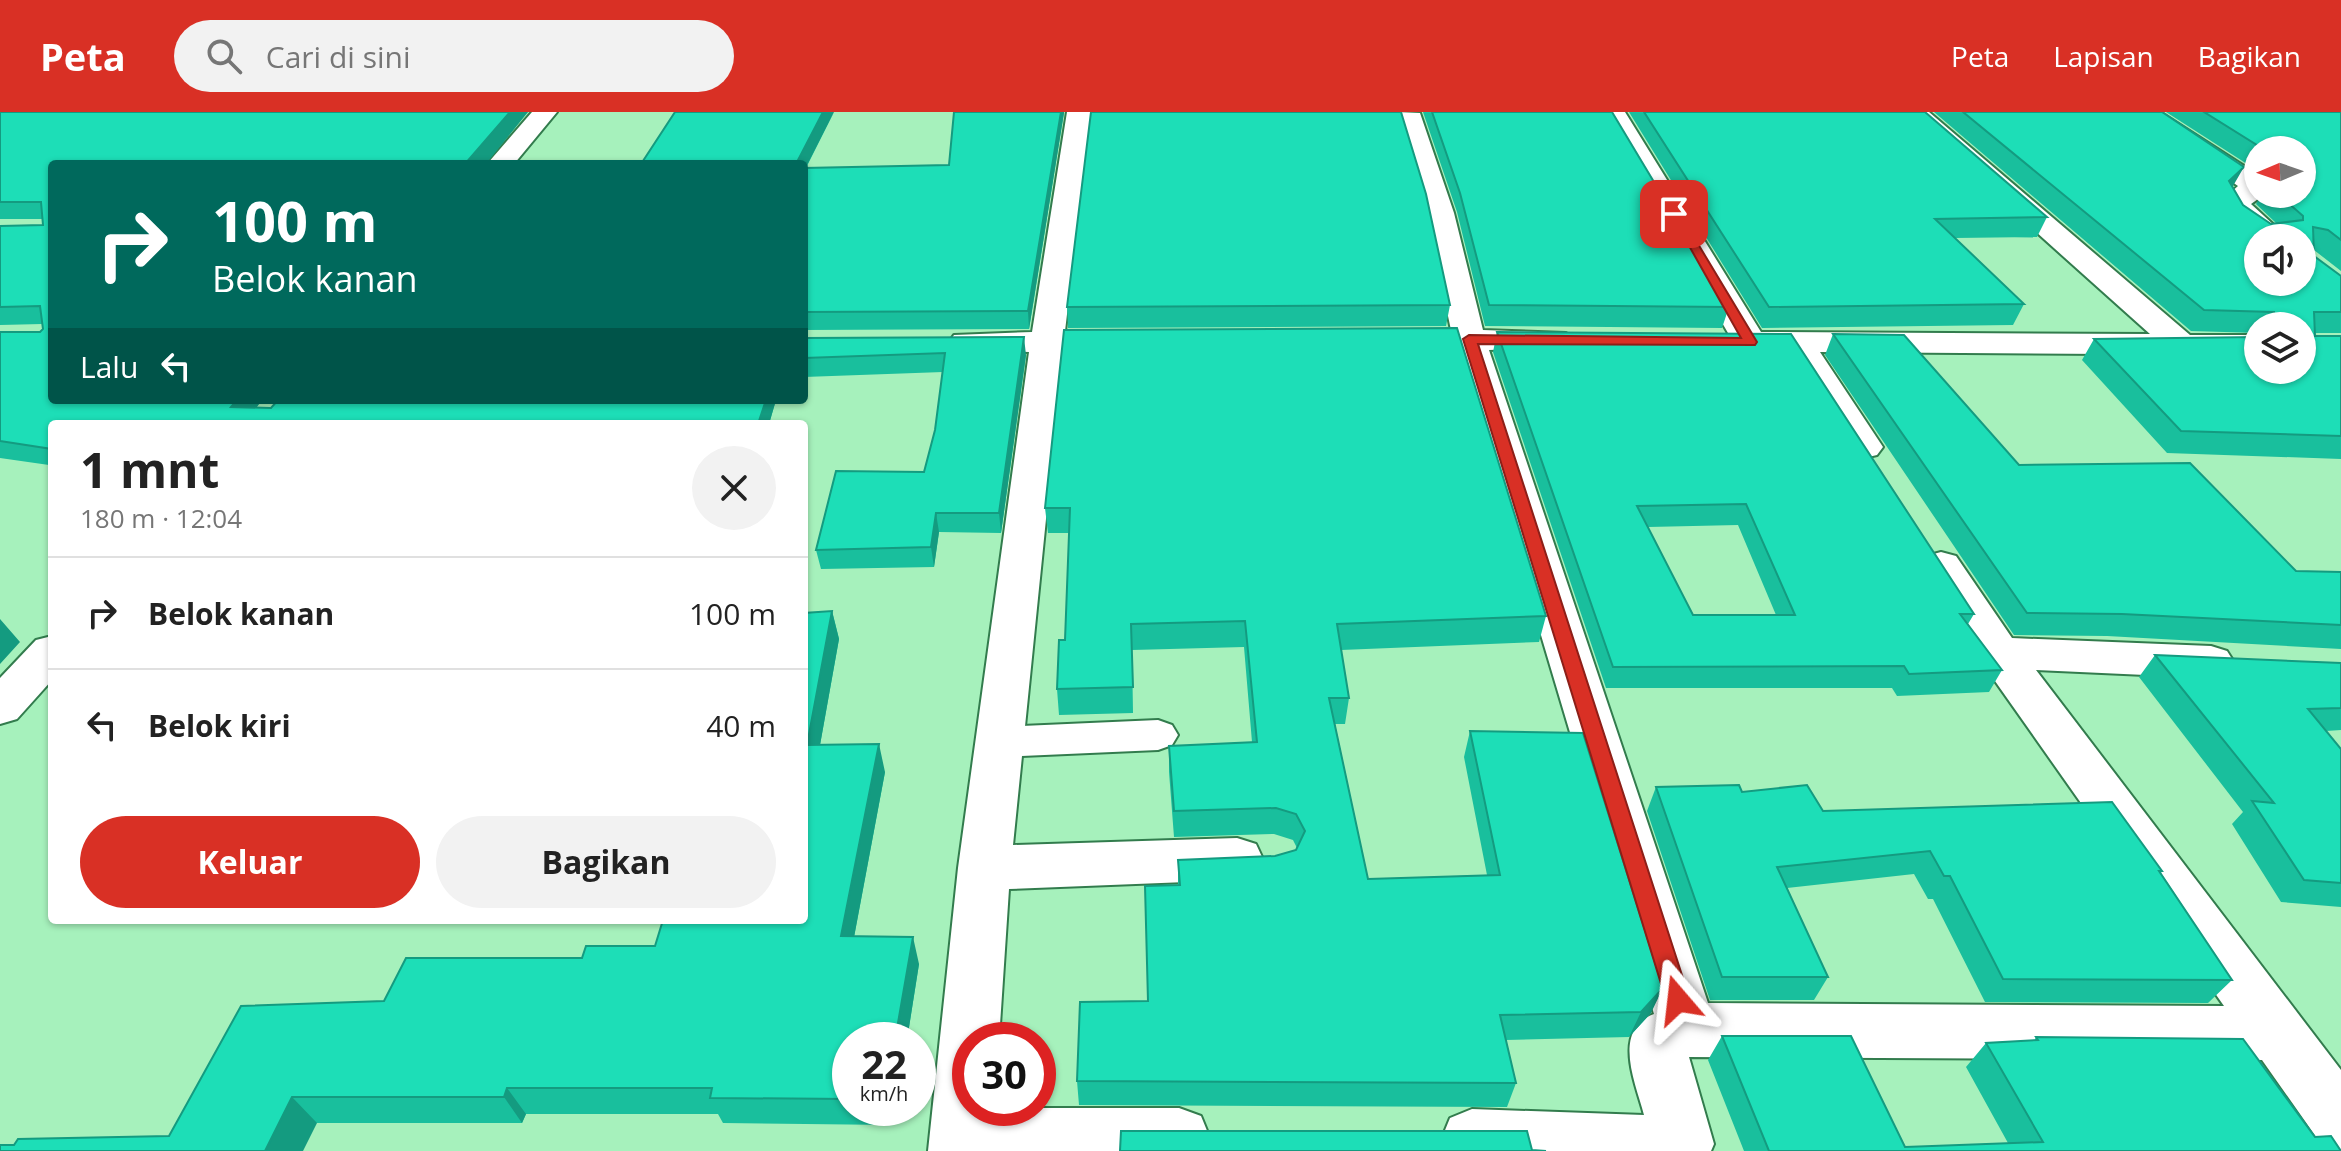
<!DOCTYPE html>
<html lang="id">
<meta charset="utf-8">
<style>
:root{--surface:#fff;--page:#f2f2f2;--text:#222;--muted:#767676;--line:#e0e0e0;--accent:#d93025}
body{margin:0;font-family:"Open Sans",sans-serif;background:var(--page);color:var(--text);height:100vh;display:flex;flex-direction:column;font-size:30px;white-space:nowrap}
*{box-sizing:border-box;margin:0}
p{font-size:26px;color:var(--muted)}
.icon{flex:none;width:44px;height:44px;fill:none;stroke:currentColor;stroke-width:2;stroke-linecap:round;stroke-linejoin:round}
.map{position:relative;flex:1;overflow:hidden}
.side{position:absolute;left:48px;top:308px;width:760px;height:504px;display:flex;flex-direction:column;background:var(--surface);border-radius:8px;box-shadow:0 2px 6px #0004}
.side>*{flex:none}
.top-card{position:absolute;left:48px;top:48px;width:760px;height:244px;border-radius:8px;box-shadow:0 2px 6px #0004;background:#00695c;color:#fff;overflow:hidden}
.needle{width:52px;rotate:268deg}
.buttons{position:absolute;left:2244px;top:24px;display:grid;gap:16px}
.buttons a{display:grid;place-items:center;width:72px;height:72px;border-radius:50%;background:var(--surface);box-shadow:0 2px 6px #0004;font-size:40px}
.speed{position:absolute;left:832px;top:910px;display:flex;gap:16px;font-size:40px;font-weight:700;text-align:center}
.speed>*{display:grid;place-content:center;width:104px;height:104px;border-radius:50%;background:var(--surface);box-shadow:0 2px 6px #0004;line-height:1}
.speed small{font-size:20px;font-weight:400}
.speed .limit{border:12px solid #d22;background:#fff;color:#111}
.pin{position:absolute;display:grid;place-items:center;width:68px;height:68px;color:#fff;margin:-34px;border-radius:16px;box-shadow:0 4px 12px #0006}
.me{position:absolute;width:88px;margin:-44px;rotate:343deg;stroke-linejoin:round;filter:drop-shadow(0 0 6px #0008)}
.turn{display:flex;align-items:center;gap:28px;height:168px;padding:0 32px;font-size:36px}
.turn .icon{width:104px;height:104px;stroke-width:2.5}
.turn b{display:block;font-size:56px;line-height:68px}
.then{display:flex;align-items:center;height:76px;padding:0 32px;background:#0003;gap:16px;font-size:30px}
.round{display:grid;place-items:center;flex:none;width:84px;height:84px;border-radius:42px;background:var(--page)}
.overview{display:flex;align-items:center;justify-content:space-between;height:136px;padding:0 32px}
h1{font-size:48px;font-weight:700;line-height:60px}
.action{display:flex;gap:16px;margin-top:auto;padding:16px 32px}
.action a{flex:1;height:92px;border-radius:48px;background:var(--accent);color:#fff;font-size:32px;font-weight:700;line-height:92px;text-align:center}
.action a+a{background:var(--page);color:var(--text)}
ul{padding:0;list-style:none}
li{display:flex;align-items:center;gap:24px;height:112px;padding:0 32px;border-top:2px solid var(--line)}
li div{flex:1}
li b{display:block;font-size:30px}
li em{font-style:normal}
header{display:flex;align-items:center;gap:48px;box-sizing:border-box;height:112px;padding:0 40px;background:var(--accent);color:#fff}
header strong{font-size:38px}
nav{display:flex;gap:44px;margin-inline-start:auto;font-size:28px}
.search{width:560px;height:72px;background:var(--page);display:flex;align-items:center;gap:20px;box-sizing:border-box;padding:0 28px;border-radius:44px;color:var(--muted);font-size:30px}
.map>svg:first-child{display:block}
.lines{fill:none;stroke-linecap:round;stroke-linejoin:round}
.service-casing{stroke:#327c4d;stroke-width:4}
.minor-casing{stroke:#327c4d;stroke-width:4}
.service{fill:#fff;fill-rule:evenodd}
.minor{fill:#fff;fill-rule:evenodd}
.wall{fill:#19bf9d;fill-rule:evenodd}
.shaded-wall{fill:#149b80}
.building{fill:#1ddeb7;stroke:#149b80;stroke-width:2;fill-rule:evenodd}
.route{fill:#d93025;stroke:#8d1f18;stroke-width:2}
</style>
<header>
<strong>Peta</strong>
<div class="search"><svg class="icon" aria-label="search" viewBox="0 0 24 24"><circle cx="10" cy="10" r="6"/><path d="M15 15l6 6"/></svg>Cari di sini</div>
<nav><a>Peta</a><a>Lapisan</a><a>Bagikan</a></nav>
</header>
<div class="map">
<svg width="2341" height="1039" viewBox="0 0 2341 1039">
<rect width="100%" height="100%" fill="#a6f1bc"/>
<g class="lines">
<defs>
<path id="service" d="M1158,608l14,5 6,10 -6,10 -14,5 -160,7 -14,-5 -6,-10 6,-10 14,-5z"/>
<path id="minor" d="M532,0h25l-43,52h-27z
M1067,0h24l-26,219 69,3 5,7 -5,7 -71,3 -50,494 224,-7 19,6 7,15 -7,15 -19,6 -228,9 -10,151h-29v68h209l22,8 9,22 -5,13h-277l30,-283 71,-516 -75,-3 -5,-7 5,-7 78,-3z
M1396,0l24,1 34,100 29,117 83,3 5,7 -5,7 -77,3 219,653 516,3 -241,-342 -63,-99 6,-9 15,-4 15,4 56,82 199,8 16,5 7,11 -7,11 -16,5 -175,-8 305,400v80l-22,-9 -57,-81 -573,-3 25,87 -3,7h-266l-4,-11 9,-22 22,-9 172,6c-8,-31 -33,-85 10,-101l-198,-664 -66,-3 -5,-7 5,-7 61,-3 -25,-117z
M1601,0h24l136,220 389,2 -248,-222h27l261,223h68v20l-438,-3 63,95 -6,8 -13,3 -13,-3 -65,-103 -64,-3 -5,-7 11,-9z
M2131,0h29l98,63v19h7l-14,10 37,34h-30v3l-25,-19 -12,-21 17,-15z
M52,524v44l-35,39 -17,5v-46l36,-38z"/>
</defs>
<use href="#service" class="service-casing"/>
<use href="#minor" class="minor-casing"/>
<use href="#service" class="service"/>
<use href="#minor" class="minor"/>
</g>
<path class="wall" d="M0,0h528l-476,288h210l-6,8 520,-8 -7,24h-717v46l-3,-5 -49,-7v-126h40l3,-3 -1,-5 -42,1v-99l43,-1v-6h-43z
M834,0l-28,56 143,-3 115,-53 -35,217 -225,1v-166z
M1423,0h189l117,195 -7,21 -237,-2 -28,-114z
M1629,0h296l122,105 -10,20 -82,1 69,66 -11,21 -251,3z
M1934,0h228l71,75 10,18 28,19 5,-1 -20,-19 6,-10h40v-44h-44v21l-92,-59h175v159l-27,-21v6l27,20v57h-26v3h26v123l-174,-6 -85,-93 12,-21 164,31 44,-44h-44v7l-67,-2z
M1450,193l-4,21 -378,2 -1,-21z
M1064,218l482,286 -7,26 -198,8 8,48 -4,26h-10l33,155 119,-4 -23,-118 6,-26 181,282 -22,24 -123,3 10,43 -9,24 -428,-2 -2,-24 71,-80 30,-116v-25l97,-4 21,-6 1,-2 -4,-8 -19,-6 -100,3 -5,-65v-26l83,-4 -8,-95 -112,3 1,63 -74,2 -2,-26 8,-49 4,-107h-21l-3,-25z
M1497,220l477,282 -6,10 34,46 -13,22 -92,4 -5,-8h-286l-113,-336zM1738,413l38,90h-83l-45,-88z
M1833,222l186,131 277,106 45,1v77l-234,-13 -93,-1 -189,-280z
M804,226l222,17 -25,178 -62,-1 -5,35 -113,2 -5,-19 108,-78 11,-42 8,-58 -139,5z
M832,499l7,28 -19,106 65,27 -31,165 65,27 -12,76h-57v68h45l-3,17 -169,-2 -5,-9h-192l-4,9h-205l-148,13 215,-135 198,-43 73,-12z
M2155,543l186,8v67l-15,1 15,18v158l-60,-5 -49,-78 11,-12 -104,-135z
M1656,675l86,5 81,19 339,60 -1,2 71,107 -24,23 -223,-1 -52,-103h-5l-14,-25 -127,14 41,89 -14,23h-104l-63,-189z
M1722,924l183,111 103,-4 -42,-76 20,-24 48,-2 2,-4 279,100 26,14h-597l-36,-91z"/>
<path class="shaded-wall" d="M510,0h18l-42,52h-21z
M823,0h11l-30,59v-7h-8z
M1061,0h3v1l-35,216 -1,-18z
M2244,55l-11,19 -15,14 11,-19z
M1024,225l2,18 -25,178 -2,-20z
M237,288h25l-18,24 -13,-17z
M766,288h10l-7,24h-11z
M936,401l3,19 -5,35 -3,-20z
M832,499l7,28 -24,134 -8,-28z
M0,507l20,23 -20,22z
M879,632l6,28 -36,192 -8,-28z
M913,825l6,27 -12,76h-12z
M1663,876l-12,25 -22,24 12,-25z
M507,976l19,26 -4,9 -18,-26z
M292,985l25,26 -14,28h-38z
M887,996h8l-3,17z"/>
<path class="building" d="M0,0h510l-45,52h-413v236h185l-6,7 40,1 7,-8h488l-8,24h-706v25l-52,-8v-109h40l3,-3 -3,-23 -40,1v-81l43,-1 -2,-23h-41z
M675,0h148l-27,52h-155z
M954,0h107l-33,199 -224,1v-144l145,-3z
M1091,0h310l25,82 24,111 -383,2z
M1432,0h180l117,195 -240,-2 -29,-112z
M1644,0h281l122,105 -112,2 89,85 -255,3z
M1963,0h199l82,55 -15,14 14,24 28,19 32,-4v-4l-25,-22h24v-44h-37l-61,-38h137v128l-13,-10 -15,-3 1,29 27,20v36h-27l1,24h26v100l-160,-5 -87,-92 164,-2v33h44v-44h-29l1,-14 -70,-2zM2258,126h44v44h-44z
M1457,216l89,288 -209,8 12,74h-20l39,181 132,-4 -30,-144 113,2 80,255 -22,24 -141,3 16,68 -439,-2 3,-79 68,-1 -3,-115 35,-1 -2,-25 97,-4 21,-6 9,-19 -9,-17 -20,-6 -102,3 -5,-65 88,-4 -12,-121 -114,3 2,63 -76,2 2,-49h6l5,-132h-25l19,-178z
M1497,220l294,2 183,280h-14l42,56 -93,4 -5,-8 -291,1zM1746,392l49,111h-102l-56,-109z
M1833,222l71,1 115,130 171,-2 106,108 45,1v53l-219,-11 -95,-1z
M1024,225l-25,176h-63l-5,34 -115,3 20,-79 88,1 11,-42 10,-77 -141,5v-20z
M832,499l-25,134 72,-1 -38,192 72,1 -18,103h-45v59l-140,-1 2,-10h-205l-3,9h-212l-27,54h-265v-6h14l4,-6 151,-3 72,-130 143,-5 22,-43h176l4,-12h69l8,-26h141v-307z
M2155,543l186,8v45l-33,1 33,40v134l-37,-3 -52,-79 22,2z
M1739,673l3,7 65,-7 16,26 289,-9 50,69h-3l73,109 -229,-1 -53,-103h-6l-14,-25 -153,16 51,110h-106l-66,-190z
M1722,924h129l54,111 138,-5 -57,-99 52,-3 -2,-3 207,2 72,98 16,-1 10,15h-572z
M1121,1019h406l5,19 14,1h-426z"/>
<path class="route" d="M1670,100l10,2 77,128 -2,3 -277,-1 212,656 -3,8 -9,3 -8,-3 -4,-8 -203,-661 6,-4 272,3z"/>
</svg>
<div class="buttons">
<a><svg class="needle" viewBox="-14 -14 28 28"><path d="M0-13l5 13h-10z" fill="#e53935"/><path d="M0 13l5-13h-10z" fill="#767676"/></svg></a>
<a><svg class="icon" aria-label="sound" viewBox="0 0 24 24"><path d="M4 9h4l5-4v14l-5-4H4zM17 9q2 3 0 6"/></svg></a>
<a><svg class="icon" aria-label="layers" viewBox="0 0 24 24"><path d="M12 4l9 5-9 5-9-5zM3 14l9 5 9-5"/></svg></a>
</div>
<div class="speed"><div>22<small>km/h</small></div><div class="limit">30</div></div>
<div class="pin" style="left:1674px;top:102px;background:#d93025"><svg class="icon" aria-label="arrive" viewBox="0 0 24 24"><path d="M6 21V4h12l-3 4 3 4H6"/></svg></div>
<svg class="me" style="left:1678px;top:888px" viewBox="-20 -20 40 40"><path d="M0-17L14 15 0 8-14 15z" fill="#d93025" stroke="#fff" stroke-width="4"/></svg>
<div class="top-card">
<div class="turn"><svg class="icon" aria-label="right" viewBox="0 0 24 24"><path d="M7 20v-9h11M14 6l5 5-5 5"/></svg><div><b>100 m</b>Belok kanan</div></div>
<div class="then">Lalu<svg class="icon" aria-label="left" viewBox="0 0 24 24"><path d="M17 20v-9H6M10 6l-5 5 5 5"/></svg></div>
</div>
<section class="side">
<div class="overview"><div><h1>1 mnt</h1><p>180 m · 12:04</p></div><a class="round"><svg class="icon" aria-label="close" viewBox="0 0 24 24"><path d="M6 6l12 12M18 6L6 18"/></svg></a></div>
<ul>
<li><svg class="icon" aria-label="right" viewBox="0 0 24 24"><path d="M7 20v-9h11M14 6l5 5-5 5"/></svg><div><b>Belok kanan</b></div><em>100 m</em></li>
<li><svg class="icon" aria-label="left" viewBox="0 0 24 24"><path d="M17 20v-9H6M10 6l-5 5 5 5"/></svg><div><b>Belok kiri</b></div><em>40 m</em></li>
</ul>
<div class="action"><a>Keluar</a><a>Bagikan</a></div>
</section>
</div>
